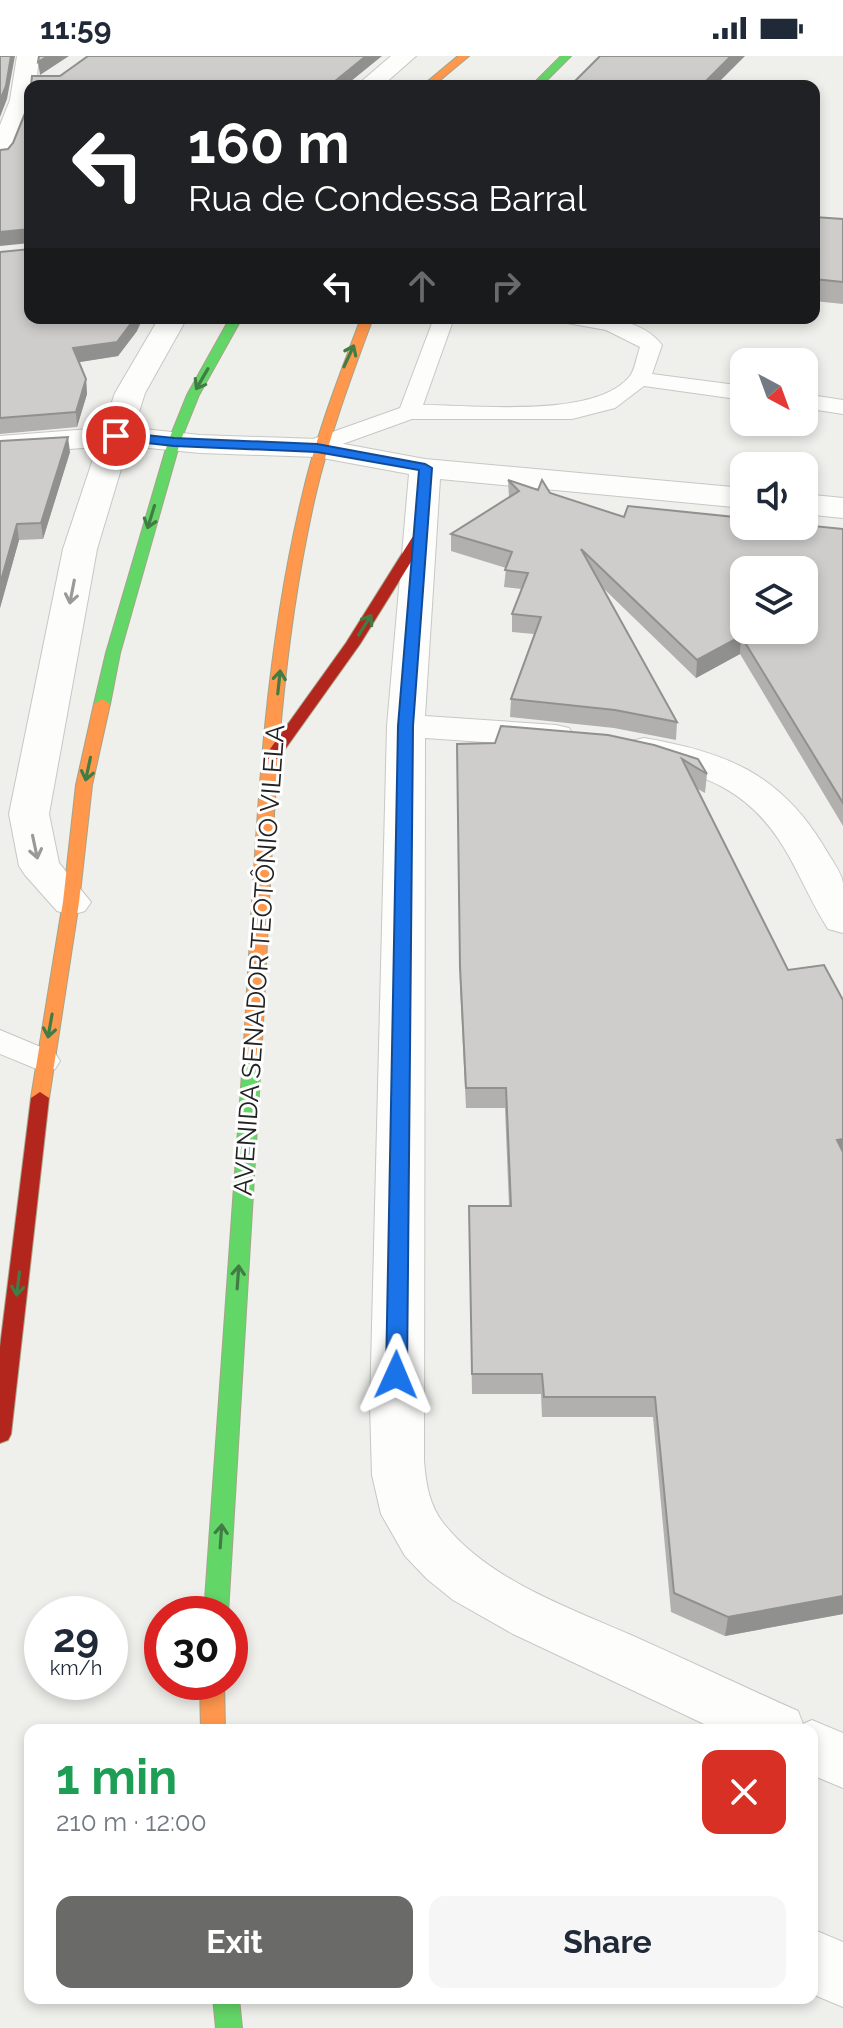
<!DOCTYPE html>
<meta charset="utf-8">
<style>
:root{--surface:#fff;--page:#f6f6f7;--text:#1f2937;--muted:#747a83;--accent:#6a6a68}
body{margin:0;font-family:Raleway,sans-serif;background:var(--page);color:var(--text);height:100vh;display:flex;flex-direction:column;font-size:30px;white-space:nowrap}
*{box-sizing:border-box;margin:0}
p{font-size:26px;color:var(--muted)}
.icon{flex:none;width:44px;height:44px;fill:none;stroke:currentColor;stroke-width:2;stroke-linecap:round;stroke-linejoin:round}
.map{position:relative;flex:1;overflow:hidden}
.side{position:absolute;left:24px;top:1668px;width:794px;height:280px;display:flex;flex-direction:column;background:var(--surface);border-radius:16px;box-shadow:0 4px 12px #0003}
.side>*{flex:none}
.hud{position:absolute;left:24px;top:24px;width:796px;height:244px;border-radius:16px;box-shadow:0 4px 12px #0003;background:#202124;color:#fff;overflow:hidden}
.needle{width:52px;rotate:139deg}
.controls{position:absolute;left:730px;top:292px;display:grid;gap:16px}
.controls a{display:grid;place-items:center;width:88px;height:88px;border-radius:16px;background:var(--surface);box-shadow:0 4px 12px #0003;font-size:40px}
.speed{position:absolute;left:24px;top:1540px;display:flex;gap:16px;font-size:40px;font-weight:700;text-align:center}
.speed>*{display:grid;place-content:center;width:104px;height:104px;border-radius:50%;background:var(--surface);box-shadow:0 4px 12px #0003;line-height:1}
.speed small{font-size:20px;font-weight:400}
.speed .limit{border:12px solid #d22;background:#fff;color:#111}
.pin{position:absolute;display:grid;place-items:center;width:68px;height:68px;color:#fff;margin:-34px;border:4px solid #fff;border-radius:50%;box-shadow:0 2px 8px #0007}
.me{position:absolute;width:88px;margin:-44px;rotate:1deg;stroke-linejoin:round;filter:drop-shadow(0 0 6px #0008)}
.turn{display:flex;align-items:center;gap:28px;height:168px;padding:0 32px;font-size:36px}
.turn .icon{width:104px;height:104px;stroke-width:2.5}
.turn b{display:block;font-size:56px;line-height:68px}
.lanes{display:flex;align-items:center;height:76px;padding:0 32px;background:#0003;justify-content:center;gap:40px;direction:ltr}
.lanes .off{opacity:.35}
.round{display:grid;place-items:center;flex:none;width:84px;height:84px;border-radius:16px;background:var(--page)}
.head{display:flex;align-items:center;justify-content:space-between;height:136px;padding:0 32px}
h1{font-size:48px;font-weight:700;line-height:60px;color:#1e9e55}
.action{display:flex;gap:16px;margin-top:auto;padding:16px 32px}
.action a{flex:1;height:92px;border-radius:16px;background:var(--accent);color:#fff;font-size:32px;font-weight:700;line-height:92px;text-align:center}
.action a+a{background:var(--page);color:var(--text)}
.status{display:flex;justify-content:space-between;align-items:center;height:56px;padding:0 40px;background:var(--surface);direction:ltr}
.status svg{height:22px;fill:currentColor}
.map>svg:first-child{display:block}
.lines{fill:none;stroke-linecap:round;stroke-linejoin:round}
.lane-casing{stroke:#c7c7c5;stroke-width:2}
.street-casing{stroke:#c7c7c5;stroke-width:2}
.fast-casing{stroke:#a5a488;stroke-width:2}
.slow-casing{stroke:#a5a488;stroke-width:2}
.jam-casing{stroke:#a5a488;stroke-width:2}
.lane{fill:#fdfdfc;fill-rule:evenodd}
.street{fill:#fdfdfc;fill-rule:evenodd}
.fast{fill:#63d668;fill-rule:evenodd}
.slow{fill:#ff974d;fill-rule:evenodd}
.jam{fill:#b3261e;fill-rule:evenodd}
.wall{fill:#b1b0af}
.shaded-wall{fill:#90908e}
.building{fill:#cecdcb;stroke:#90908e;stroke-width:2;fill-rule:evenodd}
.oneway{stroke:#427c45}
.oneway2{stroke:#9a9a9a}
.route{fill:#1a73e8;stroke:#114b97;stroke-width:2}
.labels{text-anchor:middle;stroke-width:6;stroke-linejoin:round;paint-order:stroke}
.street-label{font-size:26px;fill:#222;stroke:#fff}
</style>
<div class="status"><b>11:59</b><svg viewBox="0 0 49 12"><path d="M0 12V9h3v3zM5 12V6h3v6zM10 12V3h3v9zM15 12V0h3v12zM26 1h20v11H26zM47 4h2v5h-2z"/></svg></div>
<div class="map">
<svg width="843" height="1972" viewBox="0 0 843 1972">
<rect width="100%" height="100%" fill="#efefeb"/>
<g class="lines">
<defs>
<path id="lane" d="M434,262h20l-31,87c52,0 173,14 207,-29 5,-6 7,-21 10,-29l-34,-17 -44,-8 -3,-4c34,0 79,-4 103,27l-10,29 92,12v14l-100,-14 -29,22 -43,11h-160l-86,31h-16l-3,-5 3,-5 90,-32z
M804,338l39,6v14l-39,-6z
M0,974l55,23 5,8 -5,8 -11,3 -44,-18z"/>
<path id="street" d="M17,0h22l-3,30h-6v24l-18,45 -3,5 -9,2v-37l10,-25z
M391,0h25l-34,30h-26z
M159,262h28l-42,75 -11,35 66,7 117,4 108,20 319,29v20l-304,-29 -15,237 131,9 13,3 6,8 -6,8 -13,3 -131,-9 -1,723c2,23 5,44 20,63 45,56 123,83 187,111 56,25 111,51 167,76l5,13 9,-4 31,13v55l-31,-13v-45h-95l-204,-96 -60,-34 -26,-21 -22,-23 -24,-42 -9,-39 -2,-69 17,-680 22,-252 -92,-17 -117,-4 -72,-7 -31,103 -48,265 10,49 32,39 -6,9 -14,4 -14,-4 -32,-36 -6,-9 -10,-52 54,-265 34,-102 -97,7v-18l103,-8 12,-35z
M804,438l39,4v20l-39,-4z
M644,682c81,14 135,35 179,107 6,11 18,26 20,38 0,16 0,34 0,50l-15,-4c-14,-22 -25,-47 -38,-71 -39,-71 -85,-83 -159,-101l-6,-8 6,-8z
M812,1873l31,13v65l-31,-13z"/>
<path id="fast" d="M561,0h10l-30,30h-10z
M230,262h12l-43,77 -19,47 -60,211 -10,51 -8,5 -5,-2 -3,-3 12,-51 62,-211 19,-47z
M252,997l9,6 -33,555h-24l39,-555z
M213,1942h26l3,30h-26z"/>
<path id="slow" d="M458,0h11l-36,30h-11z
M361,262h12c-22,59 -44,118 -58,179 -42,184 -43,375 -54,562l-9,6 -9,-6c12,-187 15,-379 59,-562 14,-62 37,-120 59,-179z
M102,643l8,5 -18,81 -13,117 -30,196 -9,6 -9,-6 32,-196 13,-117 18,-81z
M200,1626h24l1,48h-24z"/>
<path id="jam" d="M420,476l7,4 -67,108 -82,115h-10l-3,-3 81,-113 69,-110z
M40,1036l9,6 -38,336 -3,6 -8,3v-96l31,-249z"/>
</defs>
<use href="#lane" class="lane-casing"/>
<use href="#street" class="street-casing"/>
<use href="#fast" class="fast-casing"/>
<use href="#slow" class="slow-casing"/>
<use href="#jam" class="jam-casing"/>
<use href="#lane" class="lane"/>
<use href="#street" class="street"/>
<use href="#fast" class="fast"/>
<use href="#slow" class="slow"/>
<use href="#jam" class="jam"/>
</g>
<path class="wall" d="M814,161l29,2v85l-29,-3z
M0,196l137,79 -19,25 -39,6 7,17 1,15 -10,33 -77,7z
M0,385l70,11 -27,87 -24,1 -19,68z
M508,424l116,37 219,12v297l-103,-172 -44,24 -93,-90 74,134 -1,18 -62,-12 -104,-11 1,-18 23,-65 -22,-2v-18l10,-25 -18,-2 2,-19 -55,-17v-17l58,-36z
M698,703l9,15 -2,19 -9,-5 92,182 55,30v614l-118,22 -54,-24 -18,-195h-111l-1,-23h-69l-3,-188h40l-4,-98h-39l-6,-122 -3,-224z"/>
<path class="shaded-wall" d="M11,0h4l-8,43 -7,18v-17z
M48,0h21l-29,19 -2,-13z
M366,0h16l-37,30h-16z
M731,0h14l-30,30h-14z
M30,173v14l-30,3v-14z
M135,262h8l-6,13 -19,25 -44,7 -1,-15z
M86,323l1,15 -10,33 -1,-15z
M68,381l2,15 -27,87 -2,-16z
M17,468l2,16 -19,68v-24z
M741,580l-1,18 -44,24 1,-18z
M843,1083v19l-6,-18z
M843,1540v18l-118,22 3,-19z"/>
<path class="building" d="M0,0h11l-5,30 -6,14z
M39,0h9l-10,6z
M88,0h278l-37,30h-298l1,-10h28z
M600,0h131l-30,30h-131z
M30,45v128l-30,3v-82l8,-1 5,-6z
M814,161l29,2v63l-29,-3z
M30,193v69h105l-18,24 -44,6 13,31 -10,33 -76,6v-166z
M68,381l-27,86 -24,1 -17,60v-143z
M508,424l30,10 4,-10 8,13 74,24 4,-11 116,12v8h60v-1l39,4v274l-102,-167 -44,24 -116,-111 96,173 -62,-12 -104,-11 30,-82 -29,-3 16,-41 -23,-3 7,-18 -61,-18 68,-43zM744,514h60v60h-60z
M501,670l107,9 46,10 44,14 9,15 -25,-15 106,211 36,-5 19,35v139l-6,1 6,12v444l-115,21 -54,-24 -19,-196h-111l-2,-23h-70l-3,-168h42l-5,-118h-40l-6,-121 -3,-223 38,-1z"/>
<defs><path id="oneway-shaft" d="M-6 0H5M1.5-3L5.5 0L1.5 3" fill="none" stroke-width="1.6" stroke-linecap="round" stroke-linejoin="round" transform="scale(2)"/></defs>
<g class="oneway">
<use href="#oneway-shaft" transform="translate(349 300) rotate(-65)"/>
<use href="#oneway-shaft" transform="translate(202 323) rotate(120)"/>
<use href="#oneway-shaft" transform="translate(151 461) rotate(107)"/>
<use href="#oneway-shaft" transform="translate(365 569) rotate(-58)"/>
<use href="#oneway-shaft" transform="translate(279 626) rotate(-84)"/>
<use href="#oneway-shaft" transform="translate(88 713) rotate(102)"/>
<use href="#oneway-shaft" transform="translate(50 970) rotate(100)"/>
<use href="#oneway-shaft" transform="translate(238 1221) rotate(-86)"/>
<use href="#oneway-shaft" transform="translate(18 1228) rotate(97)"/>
<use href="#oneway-shaft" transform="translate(221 1480) rotate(-86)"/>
</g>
<g class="oneway2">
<use href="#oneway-shaft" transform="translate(72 536) rotate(101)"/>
<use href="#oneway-shaft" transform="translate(35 791) rotate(78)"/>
</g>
<path class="route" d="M116,376l58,6 143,6 108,20 7,4 -19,258 -6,649 -3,5 -8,3 -7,-3 -3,-5 12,-649 21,-256 -102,-18 -143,-6 -63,-7v-6z"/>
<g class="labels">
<g class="street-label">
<text transform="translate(259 904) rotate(-86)" y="9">AVENIDA SENADOR TEOTÔNIO VILELA</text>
</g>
</g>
</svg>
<div class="controls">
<a><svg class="needle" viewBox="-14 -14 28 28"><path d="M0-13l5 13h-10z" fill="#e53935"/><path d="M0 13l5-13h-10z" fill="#747a83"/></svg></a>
<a><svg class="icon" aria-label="sound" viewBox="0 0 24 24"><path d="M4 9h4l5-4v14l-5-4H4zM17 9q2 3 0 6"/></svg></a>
<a><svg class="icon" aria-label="layers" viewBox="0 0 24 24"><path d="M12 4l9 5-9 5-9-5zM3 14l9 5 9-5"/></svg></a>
</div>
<div class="speed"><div>29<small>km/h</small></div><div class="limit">30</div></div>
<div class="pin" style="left:116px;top:380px;background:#d93025"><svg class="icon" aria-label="arrive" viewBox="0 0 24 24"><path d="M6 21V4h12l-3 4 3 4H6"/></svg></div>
<svg class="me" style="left:396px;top:1319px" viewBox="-20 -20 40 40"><path d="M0-17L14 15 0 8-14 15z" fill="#1a73e8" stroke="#fff" stroke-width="4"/></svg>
<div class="hud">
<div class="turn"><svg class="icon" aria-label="left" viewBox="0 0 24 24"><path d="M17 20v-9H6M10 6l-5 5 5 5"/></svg><div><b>160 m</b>Rua de Condessa Barral</div></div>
<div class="lanes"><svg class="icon" aria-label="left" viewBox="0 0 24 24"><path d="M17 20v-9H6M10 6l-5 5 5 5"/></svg><svg class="icon off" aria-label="ahead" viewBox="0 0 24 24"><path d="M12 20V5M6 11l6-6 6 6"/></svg><svg class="icon off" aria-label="right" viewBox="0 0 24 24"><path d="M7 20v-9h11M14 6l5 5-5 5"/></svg></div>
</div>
<section class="side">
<div class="head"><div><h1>1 min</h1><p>210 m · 12:00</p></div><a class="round" style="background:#d93025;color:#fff"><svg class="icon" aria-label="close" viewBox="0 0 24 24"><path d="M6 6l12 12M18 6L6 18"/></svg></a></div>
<div class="action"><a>Exit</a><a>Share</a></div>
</section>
</div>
